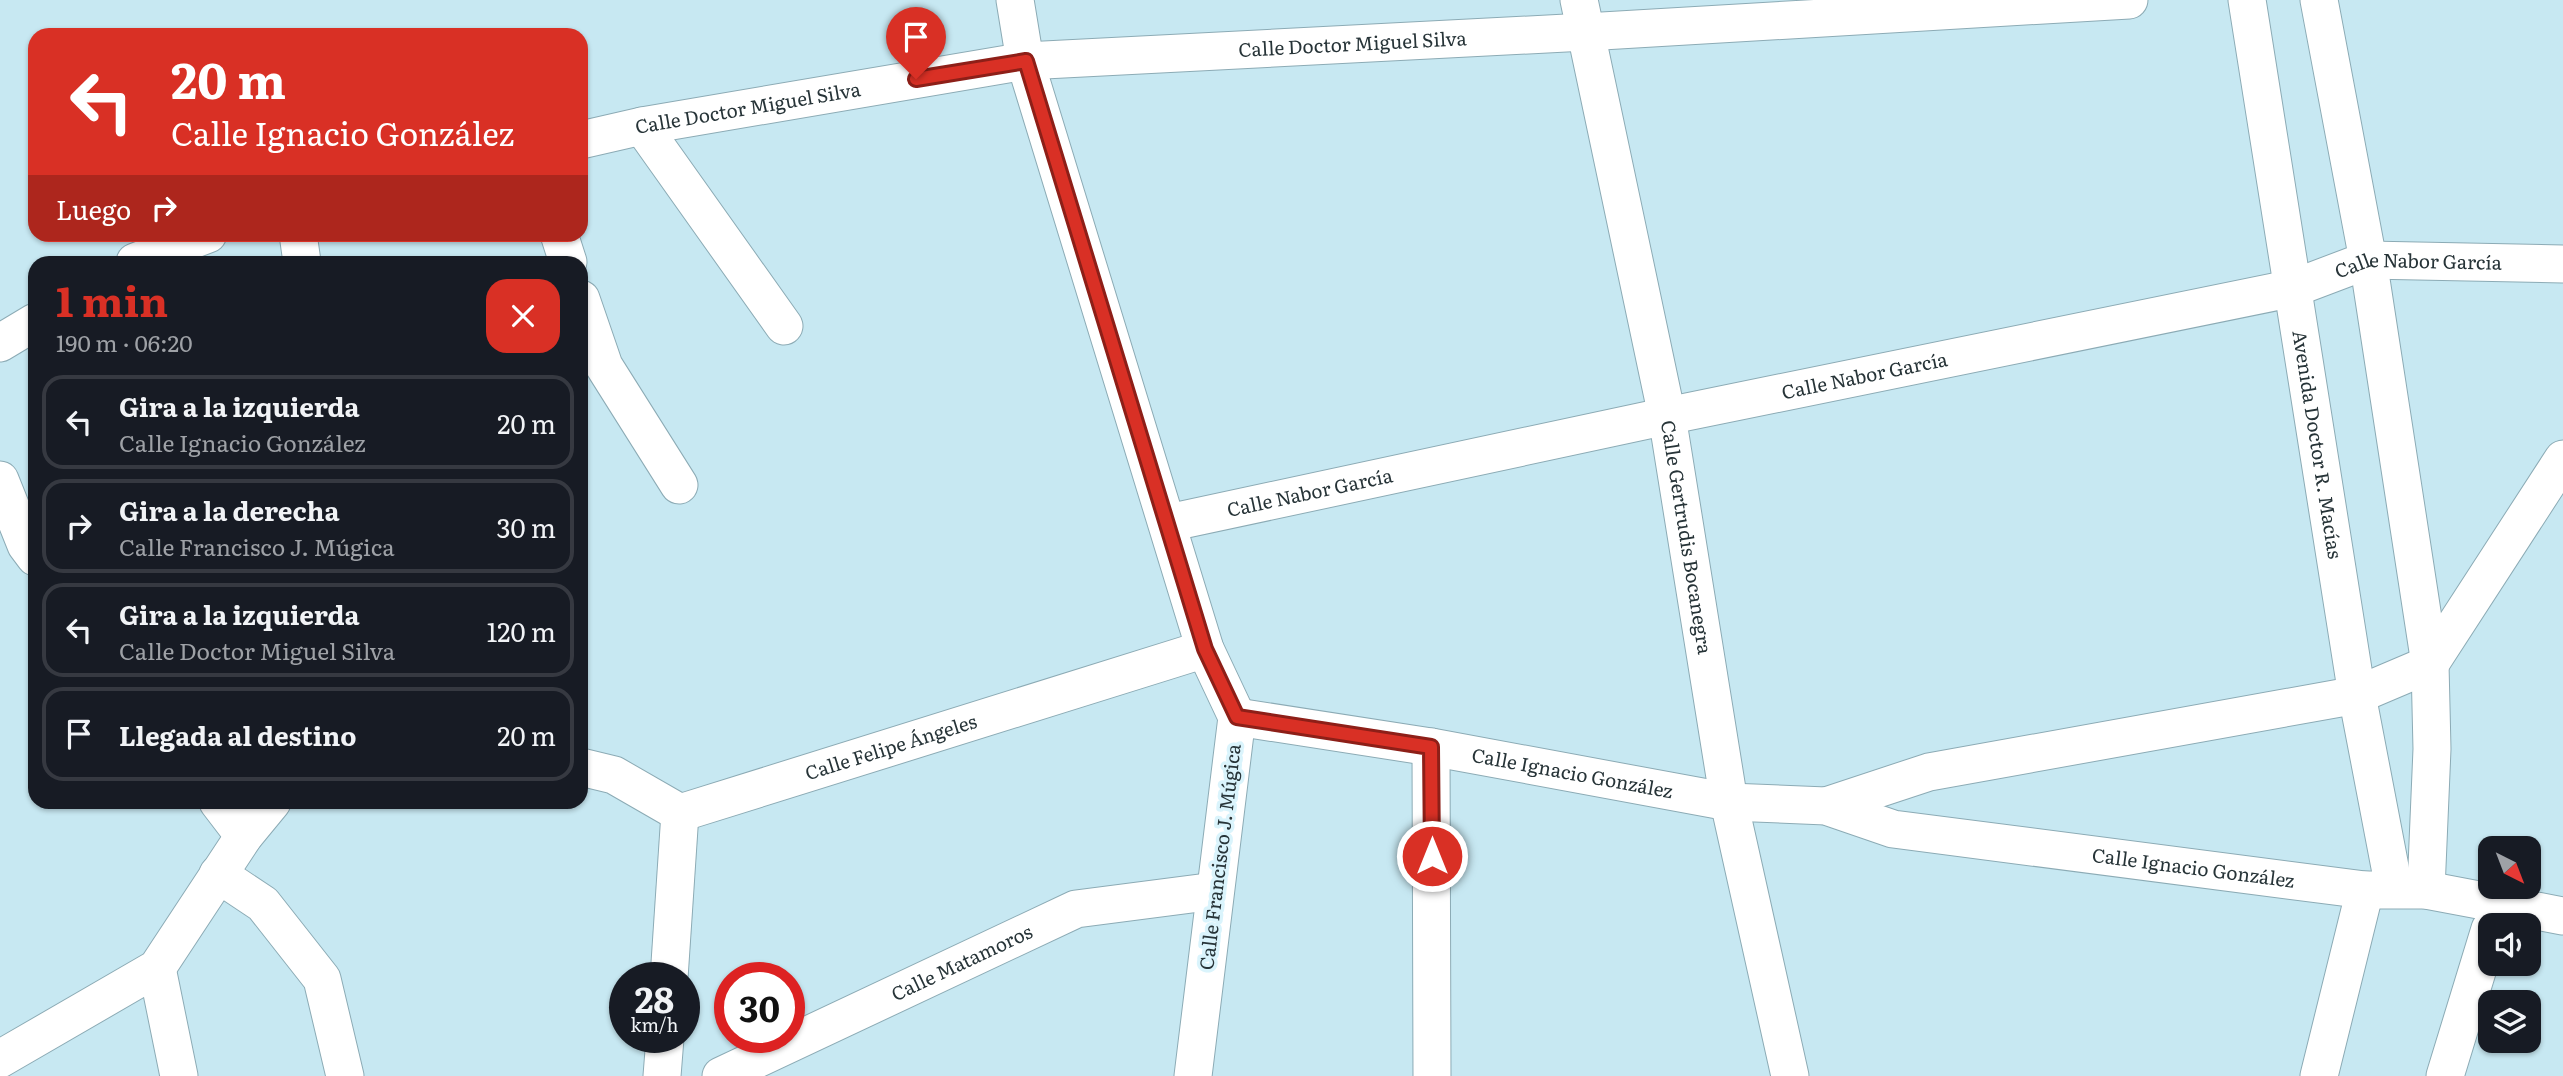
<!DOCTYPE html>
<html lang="es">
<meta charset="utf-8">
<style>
:root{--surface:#171b24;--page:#20242c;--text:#f1f3f6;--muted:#9ea1a6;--line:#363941;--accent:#d93025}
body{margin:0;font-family:Literata,serif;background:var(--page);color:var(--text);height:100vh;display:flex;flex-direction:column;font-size:26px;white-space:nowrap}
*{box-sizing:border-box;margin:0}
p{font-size:23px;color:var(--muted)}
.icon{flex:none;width:38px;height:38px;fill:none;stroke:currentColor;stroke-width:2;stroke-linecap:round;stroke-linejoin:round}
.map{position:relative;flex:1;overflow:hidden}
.details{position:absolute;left:28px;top:256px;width:560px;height:553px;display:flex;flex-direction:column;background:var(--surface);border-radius:21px;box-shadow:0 2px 5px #0004}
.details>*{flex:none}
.banner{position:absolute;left:28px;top:28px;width:560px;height:214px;border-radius:21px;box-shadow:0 2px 5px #0004;background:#d93025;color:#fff;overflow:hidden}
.needle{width:46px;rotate:138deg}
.controls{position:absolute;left:2478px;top:836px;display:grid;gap:14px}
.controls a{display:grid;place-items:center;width:63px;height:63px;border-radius:14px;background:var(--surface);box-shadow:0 2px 5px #0004;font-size:35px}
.speed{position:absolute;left:609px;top:962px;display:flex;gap:14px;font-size:35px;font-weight:700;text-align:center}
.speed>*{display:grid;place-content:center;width:91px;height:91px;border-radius:50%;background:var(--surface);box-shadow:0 2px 5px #0004;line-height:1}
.speed small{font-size:18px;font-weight:400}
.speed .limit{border:10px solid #d22;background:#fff;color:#111}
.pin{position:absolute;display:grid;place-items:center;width:60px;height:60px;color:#fff;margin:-72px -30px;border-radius:50% 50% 50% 0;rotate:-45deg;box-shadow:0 0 7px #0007}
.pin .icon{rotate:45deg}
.me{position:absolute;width:77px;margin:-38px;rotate:0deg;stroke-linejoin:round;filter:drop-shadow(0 0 5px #0008)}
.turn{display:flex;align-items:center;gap:24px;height:147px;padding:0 28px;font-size:32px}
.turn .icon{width:91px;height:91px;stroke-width:2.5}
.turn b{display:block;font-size:49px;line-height:60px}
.then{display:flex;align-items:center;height:66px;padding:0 28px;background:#0003;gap:14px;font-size:26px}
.round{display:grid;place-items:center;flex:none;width:74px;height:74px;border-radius:21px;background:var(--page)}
.overview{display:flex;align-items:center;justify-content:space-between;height:119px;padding:0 28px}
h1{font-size:42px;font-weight:700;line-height:52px;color:var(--accent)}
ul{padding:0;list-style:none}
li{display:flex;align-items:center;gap:21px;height:94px;margin:0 14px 10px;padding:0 14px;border:4px solid var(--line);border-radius:21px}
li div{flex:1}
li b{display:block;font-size:26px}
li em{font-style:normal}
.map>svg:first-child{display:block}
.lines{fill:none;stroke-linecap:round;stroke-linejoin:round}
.minor-casing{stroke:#8cabb5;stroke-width:39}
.minor{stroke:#fff;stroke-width:37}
.route-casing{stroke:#8d1f18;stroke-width:18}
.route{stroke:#d93025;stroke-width:12}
.labels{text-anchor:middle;stroke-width:7;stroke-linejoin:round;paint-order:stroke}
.street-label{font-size:19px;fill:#273438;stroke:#daf4fc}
</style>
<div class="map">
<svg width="2563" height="1076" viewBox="0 0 2563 1076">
<rect width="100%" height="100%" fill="#c7e8f2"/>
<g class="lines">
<defs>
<g id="minor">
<path d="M1015,0l10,61 180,588 32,68 -44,359"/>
<path id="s1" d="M1579,0l88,416 62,386 61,274"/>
<path id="s2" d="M2247,0l110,695 37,193"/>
<path d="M2319,0l49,260 62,404 2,85 -6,141"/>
<path d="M642,126l142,200"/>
<path id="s3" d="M581,140l61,-14 383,-65 560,-29 544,-32"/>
<path d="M298,234l4,28"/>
<path d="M559,234l9,28"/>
<path d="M135,262l73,-28"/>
<path d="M581,299l23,67 75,119"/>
<path d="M0,343l35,-21"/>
<path d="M0,480l26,65 9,12"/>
<path id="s4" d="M1168,523l499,-107 627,-128 74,-28 195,4"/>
<path id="s5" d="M1237,717l194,30 298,55 97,4 67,23 472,61h61l137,26"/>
<path d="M1431,747l1,329"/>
<path id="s6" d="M581,767l33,8 66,38 525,-164"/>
<path d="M218,802l26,34"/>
<path d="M1826,806l103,-34 428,-77 73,-31 133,-205"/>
<path d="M218,874l45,30 59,75 23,97"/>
<path d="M157,968l22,108"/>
<path d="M669,978l11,-165"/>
<path d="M0,1059l157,-91 87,-132 28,-34"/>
<path d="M662,1076l3,-38"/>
<path id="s7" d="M721,1076l355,-167 139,-18"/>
<path d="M2319,1076l46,-186"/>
<path d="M2445,1076l45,-147"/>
</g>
</defs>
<use href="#minor" class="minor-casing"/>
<use href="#minor" class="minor"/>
</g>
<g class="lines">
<defs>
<path id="route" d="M916,79l110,-18 179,588 32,68 194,30 1,109"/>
</defs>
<use href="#route" class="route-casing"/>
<use href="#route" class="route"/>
</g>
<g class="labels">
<g class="street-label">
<text dy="7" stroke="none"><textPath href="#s3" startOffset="779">Calle Doctor Miguel Silva</textPath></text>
<text dy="7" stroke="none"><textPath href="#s3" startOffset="170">Calle Doctor Miguel Silva</textPath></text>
<text dy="7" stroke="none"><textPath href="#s4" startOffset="1279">Calle Nabor García</textPath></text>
<text dy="7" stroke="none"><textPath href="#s4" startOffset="712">Calle Nabor García</textPath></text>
<text dy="7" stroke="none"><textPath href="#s2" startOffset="450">Avenida Doctor R. Macías</textPath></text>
<text dy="7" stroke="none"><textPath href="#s4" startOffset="145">Calle Nabor García</textPath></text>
<text dy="7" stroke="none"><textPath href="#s1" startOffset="548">Calle Gertrudis Bocanegra</textPath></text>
<text dy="7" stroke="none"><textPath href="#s6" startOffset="331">Calle Felipe Ángeles</textPath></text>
<text dy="7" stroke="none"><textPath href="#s5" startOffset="340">Calle Ignacio González</textPath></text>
<text transform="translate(1220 857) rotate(-83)" y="7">Calle Francisco J. Múgica</text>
<text dy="7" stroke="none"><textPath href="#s5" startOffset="970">Calle Ignacio González</textPath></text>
<text dy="7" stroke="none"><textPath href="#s7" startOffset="266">Calle Matamoros</textPath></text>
</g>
</g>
</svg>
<div class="controls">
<a><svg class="needle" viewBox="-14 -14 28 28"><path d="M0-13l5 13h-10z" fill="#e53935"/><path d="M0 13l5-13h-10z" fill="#9ea1a6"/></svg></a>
<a><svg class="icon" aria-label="sound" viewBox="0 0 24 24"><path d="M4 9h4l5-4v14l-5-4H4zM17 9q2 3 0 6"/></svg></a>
<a><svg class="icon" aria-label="layers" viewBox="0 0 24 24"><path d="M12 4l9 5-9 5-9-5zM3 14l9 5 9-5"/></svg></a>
</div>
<div class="speed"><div>28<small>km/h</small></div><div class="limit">30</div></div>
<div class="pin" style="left:916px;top:79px;background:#d93025"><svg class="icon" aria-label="arrive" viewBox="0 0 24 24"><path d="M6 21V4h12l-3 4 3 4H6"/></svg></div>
<svg class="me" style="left:1432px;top:856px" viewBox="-20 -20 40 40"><circle r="17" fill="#d93025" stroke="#fff" stroke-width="3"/><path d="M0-11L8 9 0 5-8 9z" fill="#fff"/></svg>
<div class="banner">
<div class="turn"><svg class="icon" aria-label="left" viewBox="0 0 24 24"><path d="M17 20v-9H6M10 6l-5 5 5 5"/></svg><div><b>20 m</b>Calle Ignacio González</div></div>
<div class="then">Luego<svg class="icon" aria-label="right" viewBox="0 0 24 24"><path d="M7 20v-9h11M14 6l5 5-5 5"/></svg></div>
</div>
<section class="details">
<div class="overview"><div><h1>1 min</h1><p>190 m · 06:20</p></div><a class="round" style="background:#d93025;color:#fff"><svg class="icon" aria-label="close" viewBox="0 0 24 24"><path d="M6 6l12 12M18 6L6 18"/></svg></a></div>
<ul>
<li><svg class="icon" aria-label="left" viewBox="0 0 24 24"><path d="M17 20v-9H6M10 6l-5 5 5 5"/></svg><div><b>Gira a la izquierda</b><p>Calle Ignacio González</p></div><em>20 m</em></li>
<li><svg class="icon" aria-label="right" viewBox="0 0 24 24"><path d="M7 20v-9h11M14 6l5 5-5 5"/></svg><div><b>Gira a la derecha</b><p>Calle Francisco J. Múgica</p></div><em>30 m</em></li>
<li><svg class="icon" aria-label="left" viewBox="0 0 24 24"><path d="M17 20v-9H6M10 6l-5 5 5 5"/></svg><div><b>Gira a la izquierda</b><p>Calle Doctor Miguel Silva</p></div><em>120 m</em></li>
<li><svg class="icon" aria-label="arrive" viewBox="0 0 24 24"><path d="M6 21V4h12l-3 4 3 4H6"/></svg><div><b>Llegada al destino</b></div><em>20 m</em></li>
</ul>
</section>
</div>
